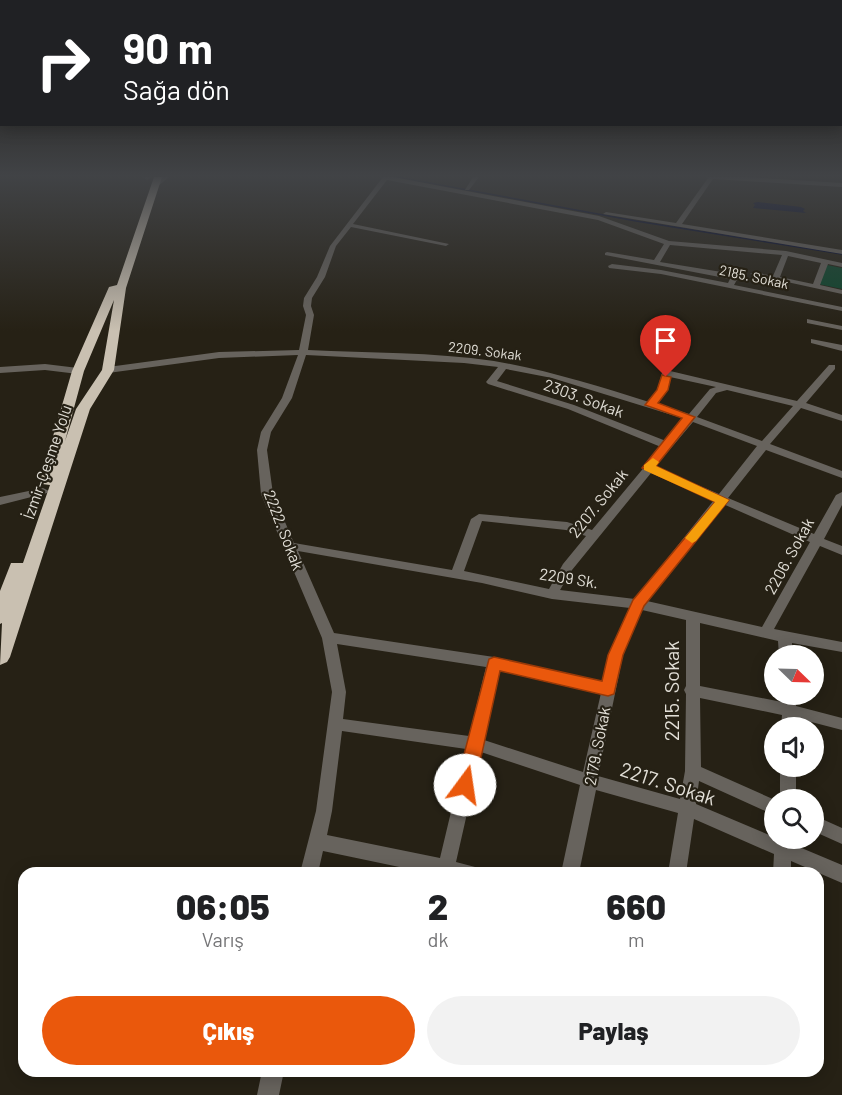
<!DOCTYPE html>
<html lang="tr">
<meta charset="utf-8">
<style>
:root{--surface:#fff;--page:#f2f2f2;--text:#202124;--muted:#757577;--accent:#ea580c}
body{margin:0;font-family:Barlow,sans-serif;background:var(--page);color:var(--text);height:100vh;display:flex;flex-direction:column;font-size:22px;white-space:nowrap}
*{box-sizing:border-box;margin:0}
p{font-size:20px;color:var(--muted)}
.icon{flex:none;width:33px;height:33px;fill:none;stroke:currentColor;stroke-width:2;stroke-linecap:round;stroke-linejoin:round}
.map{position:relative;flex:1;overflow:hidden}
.side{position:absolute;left:18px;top:867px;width:806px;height:210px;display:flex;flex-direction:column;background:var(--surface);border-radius:18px;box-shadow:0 3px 15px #0003}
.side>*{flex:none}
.guide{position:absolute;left:0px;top:0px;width:843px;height:126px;box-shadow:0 3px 15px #0003;background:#202124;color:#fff;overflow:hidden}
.needle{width:39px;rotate:113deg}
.buttons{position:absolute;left:764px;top:645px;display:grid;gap:12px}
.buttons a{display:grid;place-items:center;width:60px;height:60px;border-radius:50%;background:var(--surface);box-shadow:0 3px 15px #0003;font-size:30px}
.pin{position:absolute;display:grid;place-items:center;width:51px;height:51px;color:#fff;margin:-62px -26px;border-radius:50% 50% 50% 0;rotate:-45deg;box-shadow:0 0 6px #0007}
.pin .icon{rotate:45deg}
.me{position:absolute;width:66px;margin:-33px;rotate:14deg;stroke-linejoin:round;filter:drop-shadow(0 0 4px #0008)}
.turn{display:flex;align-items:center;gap:21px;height:126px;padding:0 24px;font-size:27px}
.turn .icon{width:78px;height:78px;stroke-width:2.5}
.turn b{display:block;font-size:42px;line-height:51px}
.eta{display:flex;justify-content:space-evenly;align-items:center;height:102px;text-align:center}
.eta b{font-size:36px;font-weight:800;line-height:42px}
.action{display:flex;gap:12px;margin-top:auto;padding:12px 24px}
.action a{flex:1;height:69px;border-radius:36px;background:var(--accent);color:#fff;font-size:24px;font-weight:800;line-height:69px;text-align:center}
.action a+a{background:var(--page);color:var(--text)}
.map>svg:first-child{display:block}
.green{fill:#0d462c}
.water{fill:#01082f}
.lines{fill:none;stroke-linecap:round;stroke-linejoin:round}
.stream{stroke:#01082f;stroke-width:1.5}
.minor{fill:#67635d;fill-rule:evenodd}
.highway{fill:#c9c0b1;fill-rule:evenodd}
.route{fill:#ea580c;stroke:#983908;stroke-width:1.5}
.slow{fill:#f59e0b}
.labels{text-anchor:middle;stroke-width:4.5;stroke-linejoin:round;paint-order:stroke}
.far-street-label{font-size:14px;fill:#e2dfd7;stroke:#262115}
.street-label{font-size:16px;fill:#e2dfd7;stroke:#262115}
.near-street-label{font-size:20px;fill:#e2dfd7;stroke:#262115}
</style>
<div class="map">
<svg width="842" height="1095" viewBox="0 0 842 1095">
<rect width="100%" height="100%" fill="#262115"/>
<path class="green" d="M827,265l15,3v21l-24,-5z"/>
<path class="water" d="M758,202l43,5 4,2 -2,2 3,2 -53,-5 2,-3 -2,-2z"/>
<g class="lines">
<path class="stream" d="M397,177l239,44 206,33"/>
<path class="minor" d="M143,177h6l1,1 -3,2z
M162,177h7l-12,10h-4v-2z
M383,177h10l206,39 70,25 117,10 56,12v4l-14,-3 -8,21 22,5v4l-92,-20 4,-2 19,4 9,-21 -112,-10 -10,17 74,12 4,4 -4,7 108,22v4l-181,-37 -52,-6 -1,-2 4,-2 49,6 67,13 2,-4 -125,-24v-2l2,-1 47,8 10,-16 -66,-24 -211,-40 -34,44 96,20 -3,2 -95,-19 -15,19 -11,31 -13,21 -1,8 3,9 -6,35c61,3 125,2 186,11 53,9 104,25 155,41l8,-12 5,-17 4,-3 131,31 32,-36h6v4l-29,34 36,12v6l-41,-13 -31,36 72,27v7l-76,-28 -38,48 86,36 22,-39 6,-3v13l-18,34 18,7v9l-22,-9 -46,83 68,13v10l-50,-9 1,13h-14l-1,-15 -78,-18v63l82,16v-8h14v12l46,12v12l-46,-12 1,10h-16l1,-13 -82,-17 1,69 74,33 -1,15 -75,-34 -3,23 78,33v1h18v6l50,21v18l-51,-22v12h-18l1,-19 -80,-35 -8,54h-18l10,-60 -82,-23 -17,83h-18l19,-88 -99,-33 -25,110 19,5 3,6h-50l-105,-22 -5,22h-18l16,-62 16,-119 -10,-54 -61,-144 -4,-44 4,-18 21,-34 16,-43 -79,3 -111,15 -4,-3 4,-3 111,-15 80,-2 7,-35 -3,-9 1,-8 13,-21 13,-31zM788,256l33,7 -8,21 -33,-7zM306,355l158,8 34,4 -12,15 2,2 80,25 93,38 -69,83 -25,-8 -88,-8 -8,5 -19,51 -158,-27 -21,-49 -6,-44 4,-18 21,-34zM506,369l46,9 133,41 -19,22 -92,-36 -77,-24zM670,377l46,10 -6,2 -21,25 -32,-10 10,-14zM727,390l66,16 -31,35 -65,-24 19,-24zM693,422l64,24 -38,48 -64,-27zM651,473l63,27 -79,99 -75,-9 12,-20zM723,504l87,38 -48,85 -115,-26zM482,521l84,9 20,6 -23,28 -14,25 -85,-18zM298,551l184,32 70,16 78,9 -21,47 -6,27 -109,-25 -160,-24zM642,610l44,10v66l-2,4 2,4 -1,77 -5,28 -82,-23 25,-121zM337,644l149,23 -17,69 -126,-17 3,-27zM499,670l102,23 -18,79 -99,-32zM342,731l124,18 -26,109 -113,-23 5,-24z
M473,177h6l-10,13h-4z
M706,177h38l98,6v4l-129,-8 -31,45 160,26v4l-239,-40 3,-2 70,11 32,-45z
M807,319l35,7v4l-35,-7z
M811,339l31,6v6l-31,-8z
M45,364l33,4 4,3 -4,3 -33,-4 -45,3v-6z
M43,488l6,3 -2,2 -47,12v-8z
M780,766h16v34h-16z
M813,815l29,13v16l-29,-13z
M262,1071h22l-5,24h-22z"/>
<path class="highway" d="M154,177h8l-36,111 -12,82 -24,39 -80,248 -3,5 -7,3 2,-42 -2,1v-33l11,-28h12l27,-78 -8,-1 -2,-3 32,-110 37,-84 8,-2zM114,300l-12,70 -26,39 -11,32 19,-70z"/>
</g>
<linearGradient id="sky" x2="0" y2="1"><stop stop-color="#15120c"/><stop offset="0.53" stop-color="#414346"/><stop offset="1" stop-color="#414346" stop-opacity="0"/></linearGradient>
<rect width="842" height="331" fill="url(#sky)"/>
<path class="route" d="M662,375l9,2 -3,13 -10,13 37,14 -39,49 73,34 -85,106 -21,49 -9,39 -6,2 -108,-25 -25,114 -3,6 -7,3 -6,-3 -3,-6 33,-126 5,-2 108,24 6,-26 25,-55 82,-98 -73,-34 40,-50 -37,-13 12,-15z"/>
<path class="slow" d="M653,458l6,4 -3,4 73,34 -33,41 -4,2 -7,-5 30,-36 -71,-32v-5z"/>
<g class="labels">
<g class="far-street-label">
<text transform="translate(754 277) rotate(12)" y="5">2185. Sokak</text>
<text transform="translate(485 351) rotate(7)" y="5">2209. Sokak</text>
</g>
<g class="street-label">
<text transform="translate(584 398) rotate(20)" y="6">2303. Sokak</text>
<text transform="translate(47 462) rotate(-71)" y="6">İzmir-Çeşme Yolu</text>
<text transform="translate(598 503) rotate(-51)" y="6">2207. Sokak</text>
<text transform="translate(284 530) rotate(69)" y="6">2222. Sokak</text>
<text transform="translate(789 556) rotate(-61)" y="6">2206. Sokak</text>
<text transform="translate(569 578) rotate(9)" y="6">2209 Sk.</text>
<text transform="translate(597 746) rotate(-79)" y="6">2179. Sokak</text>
</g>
<g class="near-street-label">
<text transform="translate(672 691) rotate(-90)" y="7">2215. Sokak</text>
<text transform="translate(668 784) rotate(18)" y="7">2217. Sokak</text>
</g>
</g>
</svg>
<div class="buttons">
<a><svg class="needle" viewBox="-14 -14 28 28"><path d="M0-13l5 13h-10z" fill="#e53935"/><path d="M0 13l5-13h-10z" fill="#757577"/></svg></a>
<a><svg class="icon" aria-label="sound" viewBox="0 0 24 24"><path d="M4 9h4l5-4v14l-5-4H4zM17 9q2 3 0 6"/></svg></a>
<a><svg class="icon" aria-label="search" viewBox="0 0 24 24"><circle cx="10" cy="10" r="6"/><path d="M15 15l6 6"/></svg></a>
</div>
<div class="pin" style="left:666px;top:377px;background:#d93025"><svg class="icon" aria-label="arrive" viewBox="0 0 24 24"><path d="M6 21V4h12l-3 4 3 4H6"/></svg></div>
<svg class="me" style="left:465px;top:785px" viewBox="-20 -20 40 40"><circle r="19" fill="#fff"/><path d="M0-13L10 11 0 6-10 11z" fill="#ea580c"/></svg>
<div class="guide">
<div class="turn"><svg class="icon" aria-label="right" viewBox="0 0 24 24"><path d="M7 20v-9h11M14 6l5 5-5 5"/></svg><div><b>90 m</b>Sağa dön</div></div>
</div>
<section class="side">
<div class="eta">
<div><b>06:05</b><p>Varış</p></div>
<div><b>2</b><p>dk</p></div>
<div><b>660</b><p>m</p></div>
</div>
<div class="action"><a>Çıkış</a><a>Paylaş</a></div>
</section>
</div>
